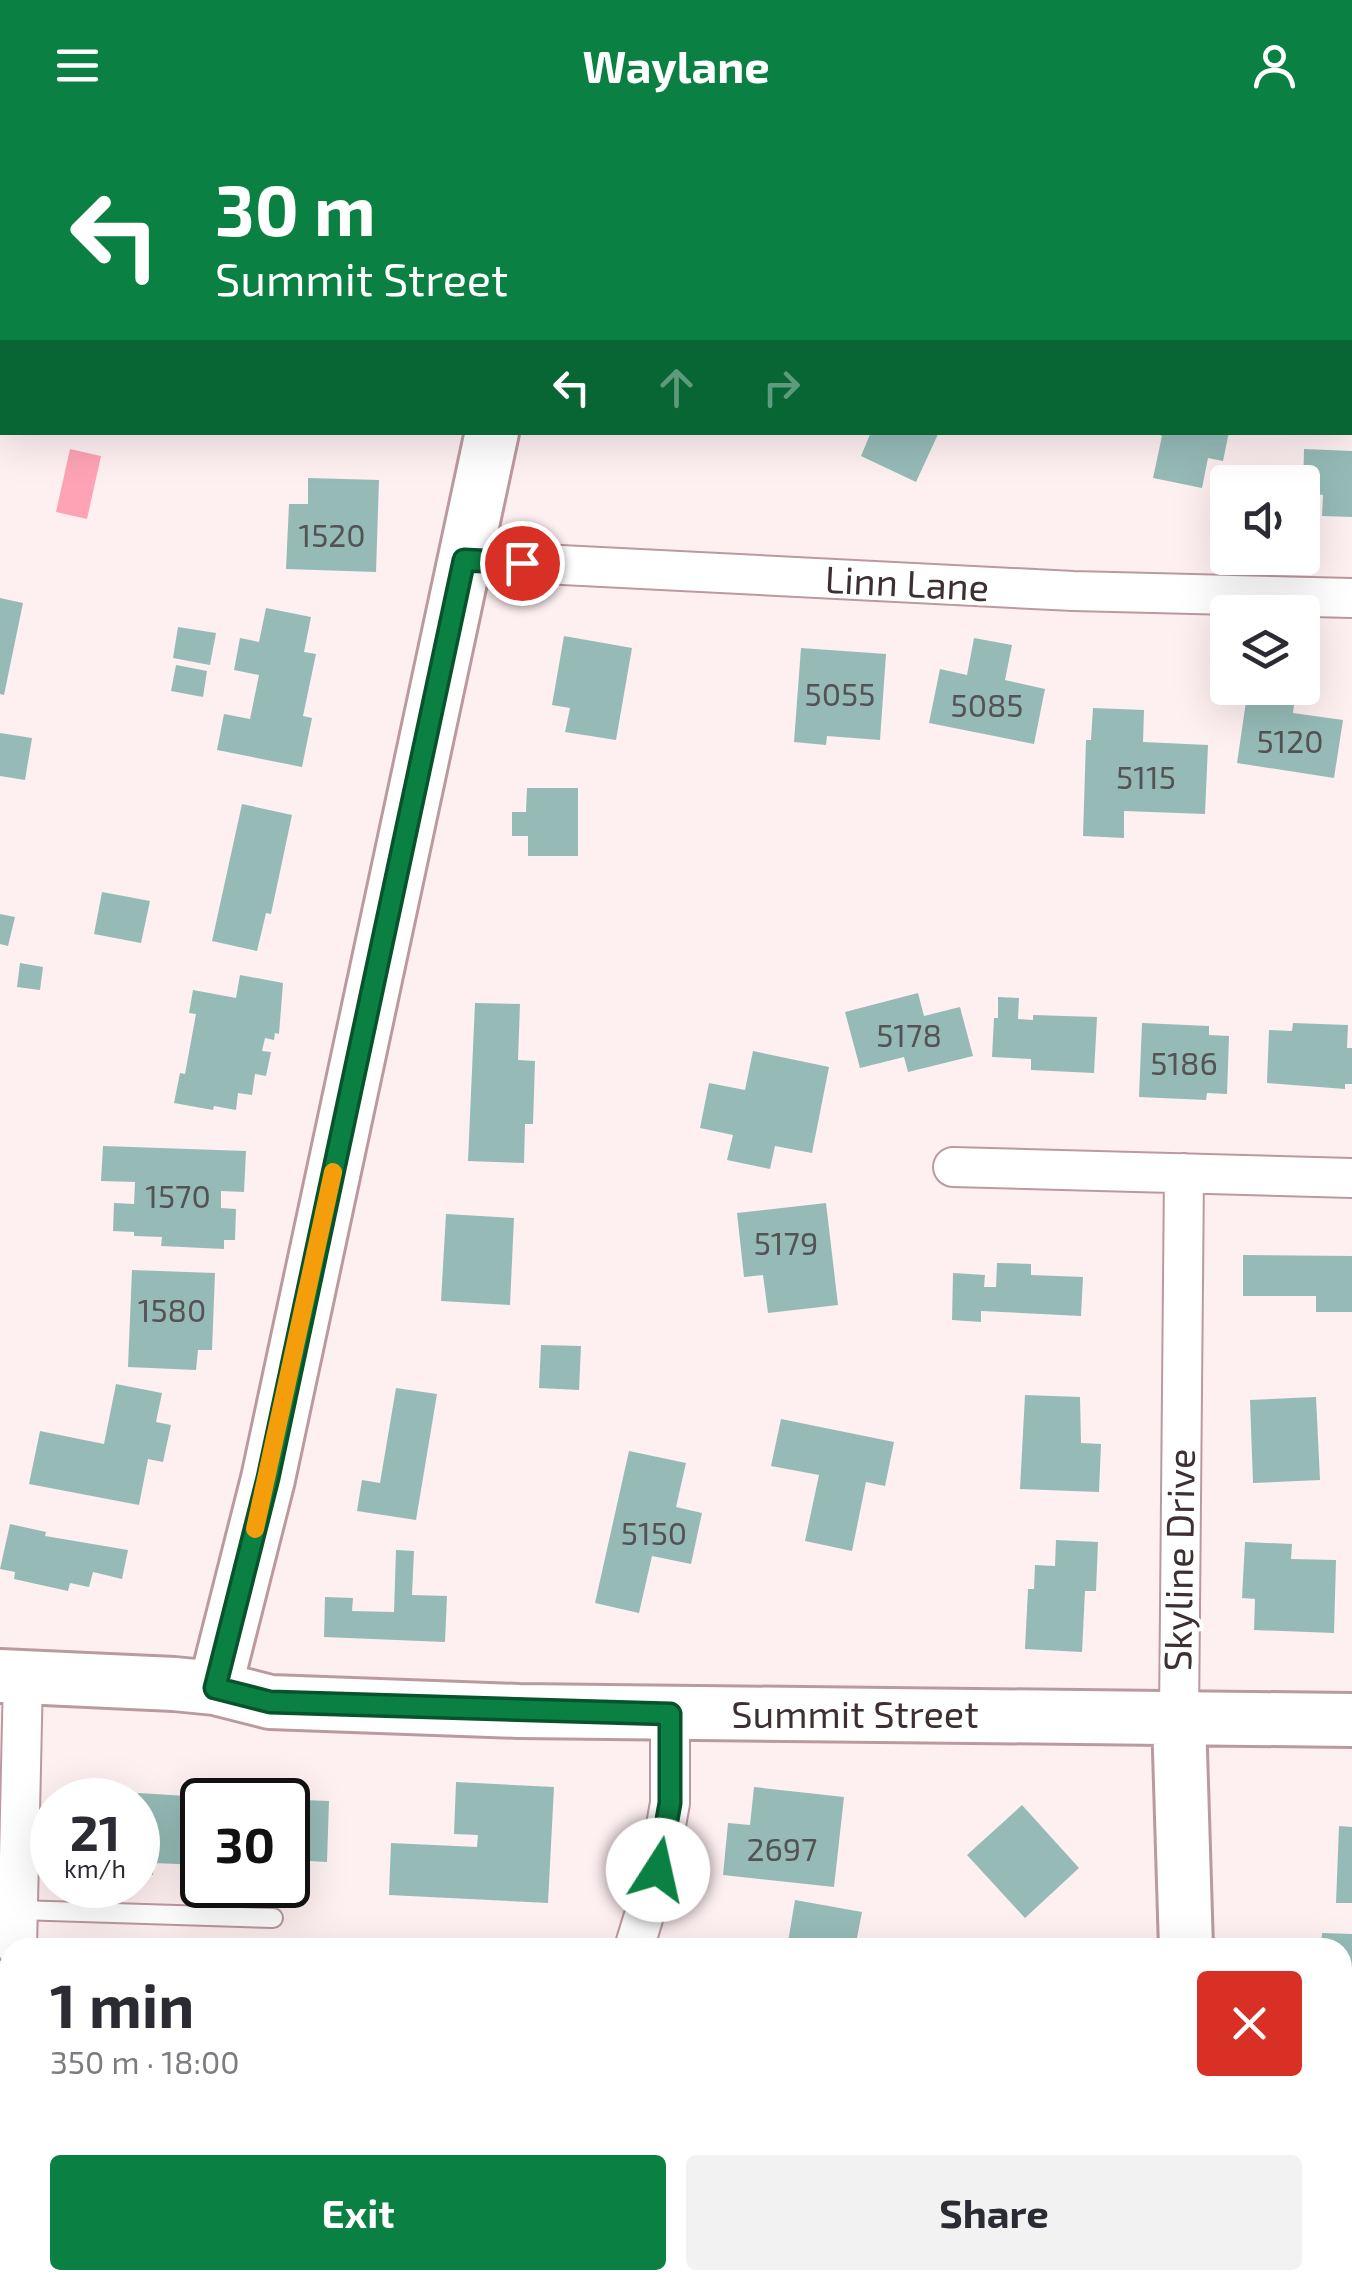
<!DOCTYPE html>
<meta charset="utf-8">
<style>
:root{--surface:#fff;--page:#f2f2f3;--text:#2b2b33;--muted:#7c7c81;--accent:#0b8043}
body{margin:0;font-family:"Exo 2",sans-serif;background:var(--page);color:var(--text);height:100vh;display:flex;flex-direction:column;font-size:38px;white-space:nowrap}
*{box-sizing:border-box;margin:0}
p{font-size:32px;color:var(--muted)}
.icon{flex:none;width:55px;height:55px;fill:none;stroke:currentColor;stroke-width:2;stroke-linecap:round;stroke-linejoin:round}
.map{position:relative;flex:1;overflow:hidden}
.panel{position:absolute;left:0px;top:1808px;width:1352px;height:352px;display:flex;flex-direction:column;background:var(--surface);border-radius:30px 30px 0 0;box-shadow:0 10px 40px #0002}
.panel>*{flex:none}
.hud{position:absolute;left:0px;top:0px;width:1352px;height:305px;box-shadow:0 10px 40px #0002;background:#0b8043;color:#fff;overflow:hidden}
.controls{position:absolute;left:1210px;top:335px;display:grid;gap:20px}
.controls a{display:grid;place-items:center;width:110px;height:110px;border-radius:10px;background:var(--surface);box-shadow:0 10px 40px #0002;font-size:50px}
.speed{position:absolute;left:30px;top:1648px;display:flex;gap:20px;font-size:50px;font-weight:700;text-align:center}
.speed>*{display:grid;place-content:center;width:130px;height:130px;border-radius:50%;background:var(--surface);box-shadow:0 10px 40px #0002;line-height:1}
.speed small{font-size:25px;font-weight:400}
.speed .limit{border:5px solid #111;border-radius:15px;background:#fff;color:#111}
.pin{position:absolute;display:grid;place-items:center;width:85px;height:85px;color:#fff;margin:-42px;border:5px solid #fff;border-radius:50%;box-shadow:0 2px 10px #0007}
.me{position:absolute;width:110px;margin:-55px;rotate:10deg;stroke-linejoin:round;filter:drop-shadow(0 0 8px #0008)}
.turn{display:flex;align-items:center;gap:35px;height:210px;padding:0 50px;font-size:45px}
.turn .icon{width:130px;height:130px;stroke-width:2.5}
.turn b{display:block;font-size:70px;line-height:85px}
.lanes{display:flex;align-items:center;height:95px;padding:0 50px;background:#0003;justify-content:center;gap:50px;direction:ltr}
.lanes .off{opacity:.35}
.round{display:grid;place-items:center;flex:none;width:105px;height:105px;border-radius:10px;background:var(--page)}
.headline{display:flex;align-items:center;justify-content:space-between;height:170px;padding:0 50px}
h1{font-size:60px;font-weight:700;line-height:75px}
.button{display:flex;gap:20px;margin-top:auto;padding:20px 50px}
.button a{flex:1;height:115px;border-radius:10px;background:var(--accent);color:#fff;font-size:40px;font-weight:700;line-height:115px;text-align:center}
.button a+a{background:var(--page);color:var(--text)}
header{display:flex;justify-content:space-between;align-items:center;height:130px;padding:0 50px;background:var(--accent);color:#fff;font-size:45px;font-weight:700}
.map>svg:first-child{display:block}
.forest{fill:#e890a2}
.water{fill:#fda3b5}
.building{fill:#96bbb7}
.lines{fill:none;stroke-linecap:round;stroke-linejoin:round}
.lane-casing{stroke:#bb9a9f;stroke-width:22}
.street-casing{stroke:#bb9a9f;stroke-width:42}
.secondary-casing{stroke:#bb9a9f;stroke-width:58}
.lane{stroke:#fff;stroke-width:18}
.street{stroke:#fff;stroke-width:38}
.secondary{stroke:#fff;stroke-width:52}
.route-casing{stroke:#07532c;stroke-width:25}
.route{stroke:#0b8043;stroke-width:18}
.slow{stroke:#f59e0b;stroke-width:18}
.labels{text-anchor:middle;stroke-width:8;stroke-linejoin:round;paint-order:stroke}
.number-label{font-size:32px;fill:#545353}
.street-label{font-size:38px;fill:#3e3032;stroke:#fff}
</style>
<header><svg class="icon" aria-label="menu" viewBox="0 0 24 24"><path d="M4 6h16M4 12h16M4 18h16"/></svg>Waylane<svg class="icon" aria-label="person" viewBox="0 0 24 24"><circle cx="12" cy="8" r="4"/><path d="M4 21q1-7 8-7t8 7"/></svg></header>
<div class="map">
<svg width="1352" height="2158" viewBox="0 0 1352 2158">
<rect width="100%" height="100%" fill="#feeff1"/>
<path class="forest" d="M237,2150h116l4,8h-121z"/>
<path class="water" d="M70,319l31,7 -14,63 -31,-7z"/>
<path class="building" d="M871,302h68l-23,50 -55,-26z
M1154,302h75l-6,29 -15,-3 -6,30 -49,-10 9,-42z
M1304,319l48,2v66l-30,-1 1,-21 -20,-2z
M308,348l71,2 -3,92 -90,-3 3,-65h19z
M0,468l23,5 -19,92 -4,-1z
M266,478l45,9 -7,35 12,2 -13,62 9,2 -10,49 -85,-17 7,-36 26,5 9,-44 -25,-5 6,-32 19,4z
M178,497l38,6 -6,32 -37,-7z
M564,506l68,12 -16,92 -51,-8 5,-24 -18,-3z
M974,508l38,7 -7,35 40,9 -11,55 -105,-21 11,-54 27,6z
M801,518l85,6 -6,86 -53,-4 -1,9 -32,-3z
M176,535l31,6 -4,26 -32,-6z
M1248,558h48l-3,25 50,7 -9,58 -97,-15z
M1093,578l51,2 -1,32 65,3 -3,69 -81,-3v27l-41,-2 3,-96h5z
M0,603l32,5 -7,42 -25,-4z
M527,658h51v68h-50v-20h-16v-24h14z
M242,674l50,11 -21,99 -5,-1 -9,38 -45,-10z
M102,762l48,9 -9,42 -47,-9z
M0,784l15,3 -7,29 -8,-2z
M20,833l23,4 -3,23 -23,-3z
M240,845l43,8 -4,51 -4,-1 -1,7 -9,-2 -3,13 9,1 -5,24 -11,-2 -3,21 -14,-2 -2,17 -22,-4 -1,4 -39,-7 6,-30 5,1 11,-60 -7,-1 4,-23 43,8z
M918,863l6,23 36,-9 13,49 -65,16 -4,-15 -44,11 -15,-56z
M998,867l21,1 -1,21 15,1v-5l64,2 -3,56 -63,-3v-11l-39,-2 2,-39h4z
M475,873l45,1 -2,56 17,1 -2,63h-8l-1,39 -56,-2z
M1142,893l67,3v9l20,1 -2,58 -20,-1 -1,7 -67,-3z
M1293,893l55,2 -1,23h5v36h-7v5l-78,-6 2,-53 23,1z
M753,921l76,16 -17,86 -37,-7 -5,23 -43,-9 6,-25 -33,-7 9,-45 36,7z
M103,1016l143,5 -2,41 -23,-1v17l15,1 -1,31h-11v9l-63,-3 1,-9 -28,-1v-4l-21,-1 1,-28 20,1 1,-22 -34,-1z
M826,1073l12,102 -70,8 -5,-38 -19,2 -7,-64z
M446,1084l68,4 -4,87 -69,-4z
M1243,1125l109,1v56h-36v-16h-73z
M997,1133l34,1v11l52,2 -2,39 -100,-5v11l-29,-2 1,-47 32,2 -1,12h12z
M132,1140l83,3 -3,77h-14l-2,20 -68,-3z
M541,1215l40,1 -2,44 -40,-2z
M116,1254l46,9 -6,29 15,3 -8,37 -15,-3 -9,46 -110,-21 11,-53 64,13z
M396,1258l41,6 -21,126 -59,-9 5,-31 18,3z
M1025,1265l55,2 1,46 20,1 -2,48 -79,-3z
M1316,1267l4,83 -67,3 -3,-83z
M781,1289l113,23 -9,44 -19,-4 -14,69 -47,-10 14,-66 -48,-9z
M629,1321l57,12 -10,44 26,6 -11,51 -39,-8 -13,57 -44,-10z
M10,1394l36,8 -1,4 83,14 -6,29 -29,-7 -4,15 -19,-4 -2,8 -54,-12 1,-7 -15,-3z
M1056,1410l42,2 -2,49h-11l-3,61 -57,-3 3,-60h6l1,-24 20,1z
M1245,1412l47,2 -1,15 45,1 -2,73 -80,-3 1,-31 -13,-1z
M396,1420l18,1 -2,44 35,1 -2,46 -121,-5 1,-40 28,1 -1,13 42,1z
M456,1652l98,5 -6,116 -159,-8 2,-52 86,4 1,-12 -24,-1z
M754,1657l90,10 -10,90 -111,-12 5,-52 22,2z
M138,1663l65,4 -4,68 -45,-2 -1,12h-15z
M302,1670l27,1 -2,61 -34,-2 -1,15h-4v-67l13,1z
M1022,1675l57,63 -54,50 -58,-63z
M1339,1696l13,1v76h-16z
M795,1770l67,12 -7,36h-68z
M1322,1803l30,1v80h-10v-66h-21z
M402,1810l63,3v5h-63z
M60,2150h44v8h-44z
M112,2150h75l2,8h-75z
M568,2150h62l9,8h-78z
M779,2150h48l-2,8h-48z
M844,2150h40l-2,8h-14z
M1085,2150h45l3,8h-69z"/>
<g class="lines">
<defs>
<path id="lane" d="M18,1780l255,8"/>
<path id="street" d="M18,2v-2
M0,92h2
M0,262l2,-6
M463,430l610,31 279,7
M953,1037l399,11
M1179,1588l5,-545
M17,1818l6,-271
M634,1818l24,-78 12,-67v-89
M972,2150l2,8
M8,2158l2,-82"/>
<path id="secondary" d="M557,2v-2
M0,1546l174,8 41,4 55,14 249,9 833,9
M215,1558l53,-209 224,-1047
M1179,1588l7,230
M1248,2150l2,8"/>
</defs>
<use href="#lane" class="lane-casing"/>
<use href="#street" class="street-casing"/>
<use href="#secondary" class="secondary-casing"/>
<use href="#lane" class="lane"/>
<use href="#street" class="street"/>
<use href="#secondary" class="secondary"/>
</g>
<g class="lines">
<defs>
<path id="route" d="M522,433l-58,-3 -196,918 -53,210 55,14 400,12v89l-12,67"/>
</defs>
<use href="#route" class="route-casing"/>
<use href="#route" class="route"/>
<path class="slow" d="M255,1399l78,-357"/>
</g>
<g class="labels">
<g class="number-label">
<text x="332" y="417">1520</text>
<text x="840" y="576">5055</text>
<text x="987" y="587">5085</text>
<text x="1290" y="623">5120</text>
<text x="1146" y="659">5115</text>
<text x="909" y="917">5178</text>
<text x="1184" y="945">5186</text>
<text x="178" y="1078">1570</text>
<text x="786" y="1125">5179</text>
<text x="172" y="1192">1580</text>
<text x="654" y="1415">5150</text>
<text x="782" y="1731">2697</text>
</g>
<g class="street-label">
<text transform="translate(907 454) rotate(3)" y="13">Linn Lane</text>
<text transform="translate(1180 1430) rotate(-89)" y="13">Skyline Drive</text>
<text x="855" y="1598">Summit Street</text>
</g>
</g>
</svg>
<div class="controls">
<a><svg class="icon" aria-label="sound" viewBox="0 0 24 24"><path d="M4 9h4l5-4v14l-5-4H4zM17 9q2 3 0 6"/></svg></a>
<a><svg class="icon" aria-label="layers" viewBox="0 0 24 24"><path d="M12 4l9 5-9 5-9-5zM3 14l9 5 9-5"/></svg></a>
</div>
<div class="speed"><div>21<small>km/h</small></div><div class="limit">30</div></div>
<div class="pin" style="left:522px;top:433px;background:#d93025"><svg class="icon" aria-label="arrive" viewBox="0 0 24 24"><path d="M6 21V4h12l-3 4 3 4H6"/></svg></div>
<svg class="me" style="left:658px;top:1740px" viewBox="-20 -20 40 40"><circle r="19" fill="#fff"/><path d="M0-13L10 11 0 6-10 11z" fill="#0b8043"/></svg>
<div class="hud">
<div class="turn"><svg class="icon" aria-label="left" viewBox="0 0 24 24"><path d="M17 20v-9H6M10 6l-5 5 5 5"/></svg><div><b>30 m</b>Summit Street</div></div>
<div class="lanes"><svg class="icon" aria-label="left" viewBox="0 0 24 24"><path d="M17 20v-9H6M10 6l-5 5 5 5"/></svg><svg class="icon off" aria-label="ahead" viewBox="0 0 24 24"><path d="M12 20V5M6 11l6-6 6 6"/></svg><svg class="icon off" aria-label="right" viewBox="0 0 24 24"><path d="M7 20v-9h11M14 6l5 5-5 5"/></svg></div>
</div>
<section class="panel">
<div class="headline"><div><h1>1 min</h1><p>350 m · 18:00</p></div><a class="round" style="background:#d93025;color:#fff"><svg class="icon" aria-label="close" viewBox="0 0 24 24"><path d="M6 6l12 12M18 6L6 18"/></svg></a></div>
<div class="button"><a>Exit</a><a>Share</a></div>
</section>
</div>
